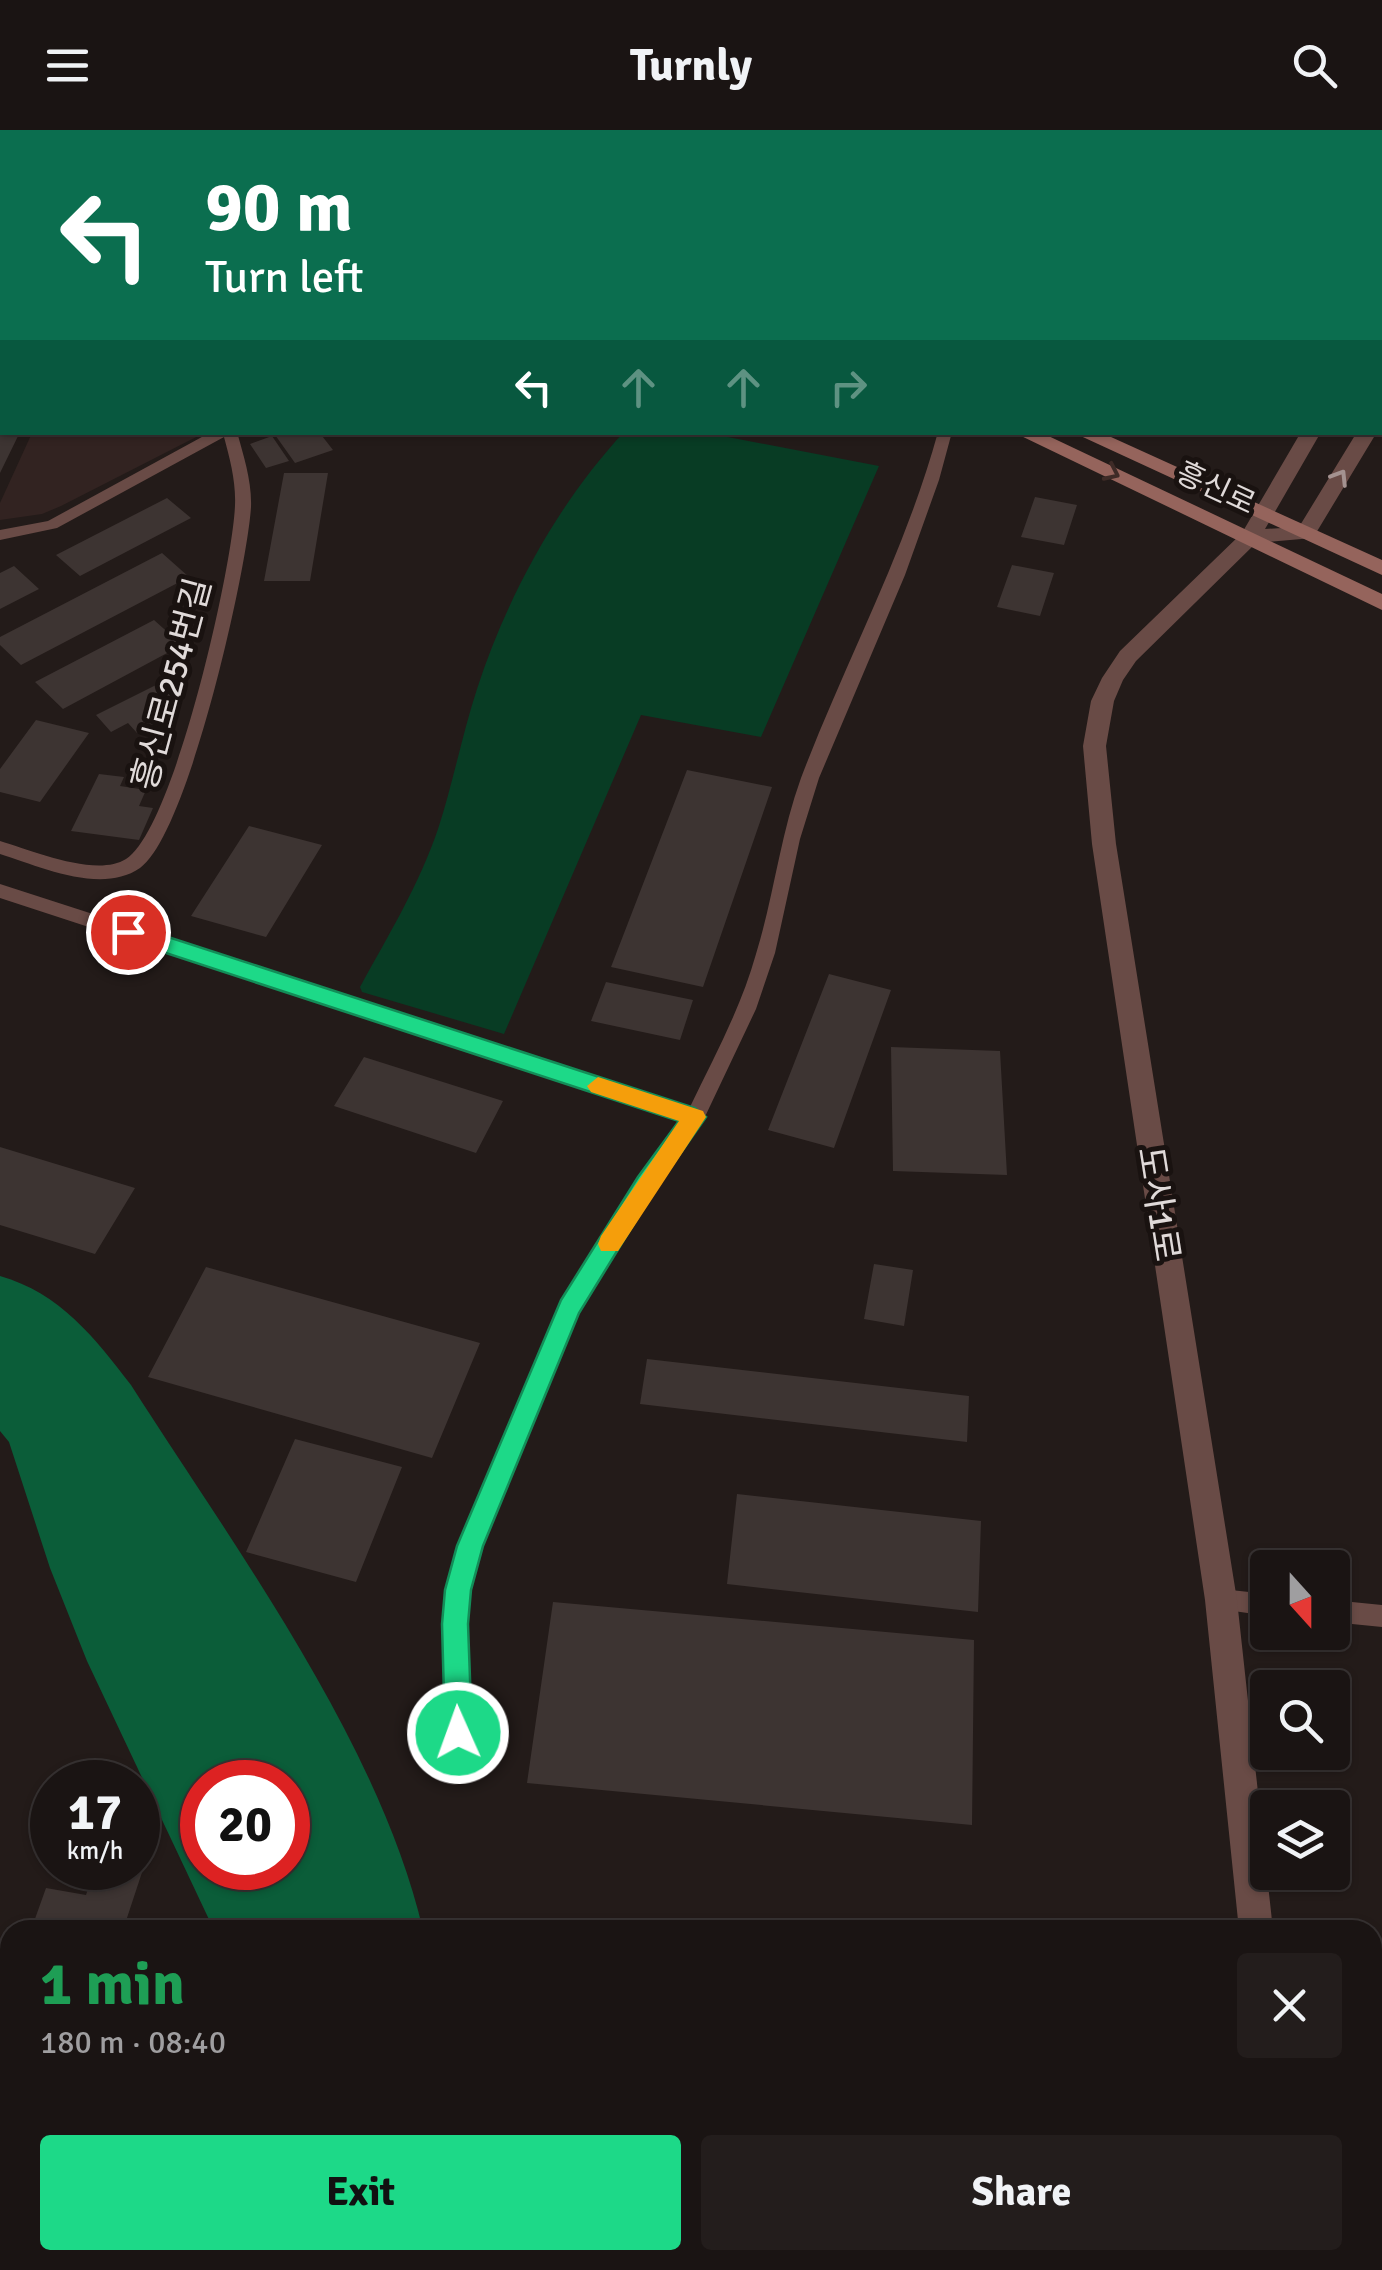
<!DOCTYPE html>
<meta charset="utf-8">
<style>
:root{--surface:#1a1413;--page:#231d1c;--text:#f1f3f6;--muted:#9f9ea0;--line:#383333;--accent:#1dd988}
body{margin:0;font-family:Signika,"Noto Sans KR",sans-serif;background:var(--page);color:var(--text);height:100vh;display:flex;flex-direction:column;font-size:38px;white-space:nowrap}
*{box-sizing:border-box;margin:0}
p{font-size:32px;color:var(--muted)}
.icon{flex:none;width:55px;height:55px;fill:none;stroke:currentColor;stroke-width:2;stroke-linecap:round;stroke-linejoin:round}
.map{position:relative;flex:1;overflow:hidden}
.sheet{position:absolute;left:0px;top:1790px;width:1382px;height:350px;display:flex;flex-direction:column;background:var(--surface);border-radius:30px 30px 0 0;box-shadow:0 2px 8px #0004,0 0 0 2px var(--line)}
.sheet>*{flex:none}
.top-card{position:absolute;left:0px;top:0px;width:1382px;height:305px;box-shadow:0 2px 8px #0004,0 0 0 2px var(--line);background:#0b6e4f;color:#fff;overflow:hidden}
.needle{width:65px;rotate:159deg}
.buttons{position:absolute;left:1250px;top:1420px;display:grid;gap:20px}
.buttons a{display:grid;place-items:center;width:100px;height:100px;border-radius:10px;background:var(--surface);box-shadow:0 2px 8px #0004,0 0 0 2px var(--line);font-size:50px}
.speed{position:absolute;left:30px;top:1630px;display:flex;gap:20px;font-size:50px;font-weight:700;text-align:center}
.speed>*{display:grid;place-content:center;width:130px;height:130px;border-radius:50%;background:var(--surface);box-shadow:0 2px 8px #0004,0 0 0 2px var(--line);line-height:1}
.speed small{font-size:25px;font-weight:400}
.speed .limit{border:15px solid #d22;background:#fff;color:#111}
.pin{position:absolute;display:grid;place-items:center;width:85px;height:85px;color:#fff;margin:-42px;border:5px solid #fff;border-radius:50%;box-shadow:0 2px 10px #0007}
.me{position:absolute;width:110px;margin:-55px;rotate:358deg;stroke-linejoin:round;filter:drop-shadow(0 0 8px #0008)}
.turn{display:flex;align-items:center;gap:35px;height:210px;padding:0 40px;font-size:45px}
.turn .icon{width:130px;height:130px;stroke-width:2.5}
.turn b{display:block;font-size:70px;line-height:85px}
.lanes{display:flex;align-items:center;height:95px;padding:0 40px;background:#0003;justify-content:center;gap:50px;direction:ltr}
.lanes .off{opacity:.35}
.round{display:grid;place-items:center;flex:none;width:105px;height:105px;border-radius:10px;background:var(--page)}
.headline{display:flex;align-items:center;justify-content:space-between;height:170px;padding:0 40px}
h1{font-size:60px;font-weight:800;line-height:75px;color:#1e9e55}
.primary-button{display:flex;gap:20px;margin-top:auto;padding:20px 40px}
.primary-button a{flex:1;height:115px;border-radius:10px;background:var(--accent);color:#111;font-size:40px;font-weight:800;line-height:115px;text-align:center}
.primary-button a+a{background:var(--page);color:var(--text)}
header{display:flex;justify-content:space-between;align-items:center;height:130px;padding:0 40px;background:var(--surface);font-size:45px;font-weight:800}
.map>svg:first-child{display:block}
.built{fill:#322321}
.green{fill:#083c24}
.forest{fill:#0b5d39;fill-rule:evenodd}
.building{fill:#3d3432}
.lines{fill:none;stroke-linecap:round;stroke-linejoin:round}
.service{fill:#694b46;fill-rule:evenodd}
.minor{fill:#694b46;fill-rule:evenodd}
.tertiary{fill:#694b46;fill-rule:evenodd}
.secondary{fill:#95645c;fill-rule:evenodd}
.oneway{stroke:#3e2b27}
.oneway2{stroke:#a49290}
.route{fill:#1dd988;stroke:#138d58;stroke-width:2.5}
.slow{fill:#f59e0b}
.labels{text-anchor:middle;stroke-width:10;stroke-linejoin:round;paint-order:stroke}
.far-street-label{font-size:30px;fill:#e0dad9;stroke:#191210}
.street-label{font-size:35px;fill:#e0dad9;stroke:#191210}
</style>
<header><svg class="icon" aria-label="menu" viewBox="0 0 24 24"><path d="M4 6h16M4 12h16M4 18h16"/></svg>Turnly<svg class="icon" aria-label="search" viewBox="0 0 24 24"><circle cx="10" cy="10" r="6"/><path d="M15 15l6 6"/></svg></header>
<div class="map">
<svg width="1382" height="2140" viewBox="0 0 1382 2140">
<rect width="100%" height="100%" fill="#231b19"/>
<path class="built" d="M32,303v-1l172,1 -143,73 -19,8 -42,6v-17z
M405,2137l384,3 259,-3 -2,3h-651z"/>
<path class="green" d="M624,302l83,1 172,33 -118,271 -120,-22 -137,319 -142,-42 -2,-5c28,-51 59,-102 78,-158 15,-46 24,-94 39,-140 30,-92 80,-185 147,-257z"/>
<path class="forest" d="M0,1146c60,17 95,62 131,109 104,163 248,357 292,545h-209l-127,-269 -37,-93 -41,-126 -9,-11zM202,1652h86v86h-86z
M234,2130h691l-5,8 -687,2z"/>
<path class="building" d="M0,302h20l-20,41z
M273,302h46l14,18 -38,13z
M272,306l17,25 -23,7 -16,-24z
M284,343h44l-18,108h-46z
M1035,367l42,8 -13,40 -43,-8z
M167,368l24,20 -111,58 -24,-21z
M162,423l27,24 -168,88 -21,-20v-8z
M1012,435l42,8 -14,43 -43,-9z
M14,436l25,23 -39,20v-36z
M154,490l28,25 -119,64 -28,-27z
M170,548l14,15 -19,10 5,5 -9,5 5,5 -29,15 -9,-10 -17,9 -15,-17z
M36,590l53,13 -49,69 -40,-10v-23z
M687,640l85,17 -69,200 -92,-20z
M99,644l25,3 -4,9 26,4 -7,16 14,2 -14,32 -68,-9z
M249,696l73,19 -56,92 -75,-21z
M829,844l62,16 -57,158 -66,-18z
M606,852l87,18 -13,40 -89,-19z
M891,917l109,4 7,124 -114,-4z
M364,927l139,44 -27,52 -142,-47z
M0,1017l135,41 -40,66 -95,-29z
M874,1134l39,6 -9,56 -40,-7z
M206,1137l274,76 -48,115 -284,-81z
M647,1229l322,37 -2,46 -327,-38z
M295,1309l107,28 -46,115 -110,-30z
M737,1364l244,27 -3,91 -251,-28z
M553,1472l421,38 -2,185 -445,-42z
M138,1707l15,2 -30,91h-92l15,-42 40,7 9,-27h43z
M10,1829v42l-10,-2v-14z
M95,2130h110l1,10h-111z"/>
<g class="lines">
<path class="service" d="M84,0h12l1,2h-12z
M211,302h26c7,25 15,50 14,75 -4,64 -63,327 -111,361 -39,27 -101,-2 -140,-14v-13c31,9 96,37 126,18 48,-30 107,-293 109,-354 1,-23 -5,-46 -11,-68l-167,91 -57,12v-10l48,-9z
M938,302h14l-13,48 -34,95 -86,203 -19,61 -25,114 -19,56 -54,114 -49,67 -75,123 -97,234 -12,43 -2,34 4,145 -4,8 -8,4 -8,-4 -4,-8 -4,-145 4,-34 12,-43 104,-245 76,-124 42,-57 -681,-223v-14l690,223c24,-50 51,-99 66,-153 18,-58 24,-118 45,-176 44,-116 104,-225 137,-346z
M1221,1459l47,5v22l-55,-8 -3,-8 3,-8z
M1332,1470l50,5v22l-50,-5z"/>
<path class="minor" d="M981,0h20l2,2h-20z"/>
<path class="tertiary" d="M1382,177v14l-2,1v-14z
M1380,273h2l-2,15z
M1301,302h20l-56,97 34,-2 58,-95h20l-64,106 -57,5 -120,118 -13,19 -9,21 -8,45 10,98 121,756 36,330h-34l-34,-330 -113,-756 -9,-98 8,-45 11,-23 18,-27 122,-118z
M1159,2130h39l-4,10h-39z"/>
<path class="secondary" d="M391,0h21l2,2h-21z
M438,0h21l2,2h-21z
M1013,302h27l342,162v16z
M1072,302h28l282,128v15z"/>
</g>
<defs><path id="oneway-chevron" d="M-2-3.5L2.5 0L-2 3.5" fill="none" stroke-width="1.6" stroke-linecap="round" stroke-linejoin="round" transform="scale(2.5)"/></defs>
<use class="oneway" href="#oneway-chevron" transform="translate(1112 343) rotate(25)"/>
<use class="oneway2" href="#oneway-chevron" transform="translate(1340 347) rotate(-58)"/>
<path class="route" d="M128,794l567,184 11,9 -52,74 -75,122 -96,233 -12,44 -3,34 4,109 -4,9 -10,4 -9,-4 -4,-9 -3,-109 3,-34 12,-44 104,-246 77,-123 41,-56 -559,-183 -3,-6z"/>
<path class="slow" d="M598,947l105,34 3,6 -88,134h-17l-3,-7 3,-8 78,-115 -88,-29 -4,-6z"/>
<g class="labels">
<g class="far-street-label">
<text transform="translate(1216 358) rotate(25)" y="10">흥신로</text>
</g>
<g class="street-label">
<text transform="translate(171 554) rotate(-75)" y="12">흥신로254번길</text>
<text transform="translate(1159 1074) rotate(81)" y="12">도사1로</text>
</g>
</g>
</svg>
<div class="buttons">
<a><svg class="needle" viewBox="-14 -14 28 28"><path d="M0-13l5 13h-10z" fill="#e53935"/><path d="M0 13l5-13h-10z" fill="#9f9ea0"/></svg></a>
<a><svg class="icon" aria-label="search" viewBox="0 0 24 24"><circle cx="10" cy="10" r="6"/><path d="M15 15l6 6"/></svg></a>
<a><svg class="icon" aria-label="layers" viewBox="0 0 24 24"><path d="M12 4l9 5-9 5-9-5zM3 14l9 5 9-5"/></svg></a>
</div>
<div class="speed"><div>17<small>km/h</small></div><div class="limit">20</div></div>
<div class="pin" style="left:128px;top:802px;background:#d93025"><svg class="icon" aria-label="arrive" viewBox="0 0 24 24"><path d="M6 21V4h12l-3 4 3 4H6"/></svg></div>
<svg class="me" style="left:458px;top:1603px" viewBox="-20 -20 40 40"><circle r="17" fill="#1dd988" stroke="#fff" stroke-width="3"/><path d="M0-11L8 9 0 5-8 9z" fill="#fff"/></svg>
<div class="top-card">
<div class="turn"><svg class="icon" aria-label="left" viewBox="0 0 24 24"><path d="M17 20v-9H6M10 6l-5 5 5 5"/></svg><div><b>90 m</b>Turn left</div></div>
<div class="lanes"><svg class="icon" aria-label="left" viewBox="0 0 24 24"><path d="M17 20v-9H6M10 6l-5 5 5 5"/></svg><svg class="icon off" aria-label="ahead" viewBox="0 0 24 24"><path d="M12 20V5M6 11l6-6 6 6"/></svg><svg class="icon off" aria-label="ahead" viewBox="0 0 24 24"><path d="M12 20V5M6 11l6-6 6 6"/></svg><svg class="icon off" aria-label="right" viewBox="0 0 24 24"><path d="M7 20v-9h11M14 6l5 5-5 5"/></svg></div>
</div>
<section class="sheet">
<div class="headline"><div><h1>1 min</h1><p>180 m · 08:40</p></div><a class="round"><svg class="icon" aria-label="close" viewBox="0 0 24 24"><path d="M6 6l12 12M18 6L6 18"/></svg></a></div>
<div class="primary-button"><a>Exit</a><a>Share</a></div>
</section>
</div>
